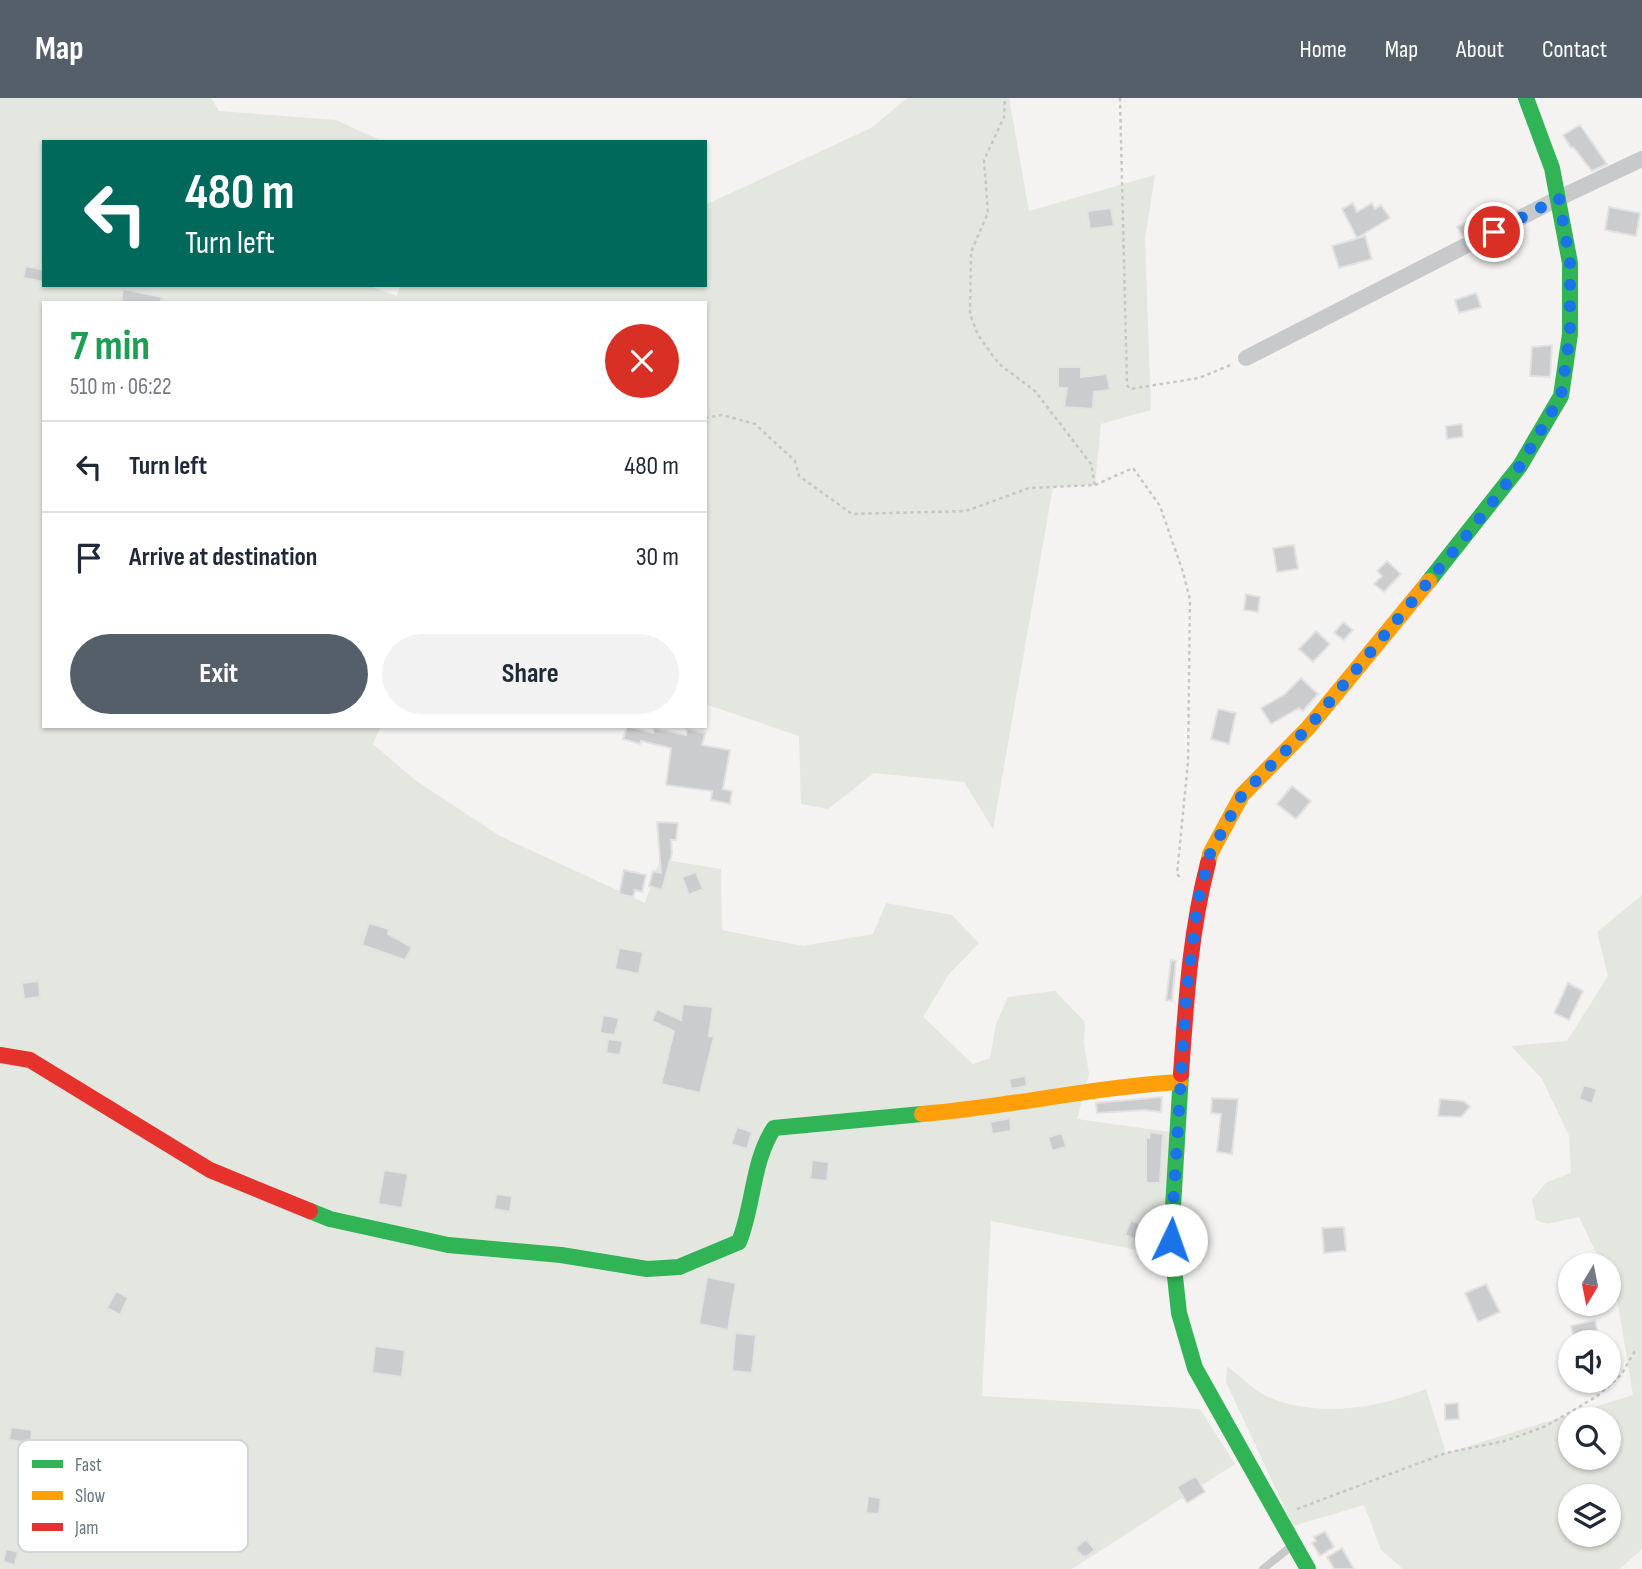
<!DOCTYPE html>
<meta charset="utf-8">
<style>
:root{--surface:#fff;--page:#f2f2f3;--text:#1f2937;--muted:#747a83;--line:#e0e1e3;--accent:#555f6a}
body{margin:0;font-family:"Sofia Sans Condensed",sans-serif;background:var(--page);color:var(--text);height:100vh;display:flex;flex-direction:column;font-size:26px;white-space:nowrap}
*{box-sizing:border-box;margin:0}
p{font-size:23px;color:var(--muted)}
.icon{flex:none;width:38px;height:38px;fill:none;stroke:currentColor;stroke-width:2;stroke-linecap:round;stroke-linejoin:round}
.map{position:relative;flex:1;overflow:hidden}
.drawer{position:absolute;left:42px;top:203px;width:665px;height:427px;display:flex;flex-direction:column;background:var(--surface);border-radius:0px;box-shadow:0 2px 5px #0004}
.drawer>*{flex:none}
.hud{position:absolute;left:42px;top:42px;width:665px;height:147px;border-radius:0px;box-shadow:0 2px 5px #0004;background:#00695c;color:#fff;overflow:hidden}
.needle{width:46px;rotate:190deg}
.controls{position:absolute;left:1558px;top:1155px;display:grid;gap:14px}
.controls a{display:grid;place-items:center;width:63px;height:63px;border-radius:50%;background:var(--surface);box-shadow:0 2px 5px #0004;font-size:35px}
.pin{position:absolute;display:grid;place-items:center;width:60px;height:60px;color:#fff;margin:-30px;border:4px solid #fff;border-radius:50%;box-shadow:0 2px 7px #0007}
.me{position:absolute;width:77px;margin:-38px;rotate:3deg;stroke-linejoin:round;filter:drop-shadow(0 0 5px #0008)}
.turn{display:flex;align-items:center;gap:24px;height:147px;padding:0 28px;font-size:32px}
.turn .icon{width:91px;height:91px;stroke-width:2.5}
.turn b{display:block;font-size:49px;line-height:60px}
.round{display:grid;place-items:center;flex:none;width:74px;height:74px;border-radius:37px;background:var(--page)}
.head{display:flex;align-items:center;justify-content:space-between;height:119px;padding:0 28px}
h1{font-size:42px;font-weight:700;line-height:52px;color:#1e9e55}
.button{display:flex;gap:14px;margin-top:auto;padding:14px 28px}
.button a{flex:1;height:80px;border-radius:42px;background:var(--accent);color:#fff;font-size:28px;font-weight:700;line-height:80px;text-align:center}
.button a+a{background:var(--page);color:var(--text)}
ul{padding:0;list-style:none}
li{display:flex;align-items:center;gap:21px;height:91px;padding:0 28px;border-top:2px solid var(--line)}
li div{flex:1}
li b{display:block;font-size:26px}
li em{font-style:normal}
header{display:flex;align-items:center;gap:42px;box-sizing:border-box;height:98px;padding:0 35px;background:var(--accent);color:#fff}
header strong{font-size:33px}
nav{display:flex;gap:38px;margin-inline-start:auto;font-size:24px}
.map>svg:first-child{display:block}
.green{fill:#e4e6e0;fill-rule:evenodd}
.building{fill:#cbcccd;stroke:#e3e2e2;stroke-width:2}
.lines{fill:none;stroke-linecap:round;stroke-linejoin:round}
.path{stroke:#c6c7c8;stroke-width:2.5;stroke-dasharray:3.5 3.5;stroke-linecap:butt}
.lane{stroke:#c8c9ca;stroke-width:8}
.street{stroke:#c8c9ca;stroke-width:16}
.fast{stroke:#30b455;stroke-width:16}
.slow{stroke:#ff9f0a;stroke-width:16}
.jam{stroke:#e5322d;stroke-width:16}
.route{stroke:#1a73e8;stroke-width:12;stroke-dasharray:0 21.6}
.key{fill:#fff;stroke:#d1d6d9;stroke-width:2}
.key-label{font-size:19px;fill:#657781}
</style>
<header>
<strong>Map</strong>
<nav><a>Home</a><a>Map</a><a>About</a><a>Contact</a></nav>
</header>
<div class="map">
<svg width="1642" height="1471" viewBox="0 0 1642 1471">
<rect width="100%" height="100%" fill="#f4f3f2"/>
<path class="green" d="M0,0h211l8,13 117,9 48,22h-340v143h323l30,11 3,-11h305v-80l166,-77 36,-30h102l20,113 126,-36 -10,64 6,171 -50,14 -6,61 -42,2 -60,342 -29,-47 -90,-9 -46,36 -27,-5 -2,-68 -94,-32v-401h-661v423h337l-8,18 42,36 85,56 145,67 15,-44 61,10 1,61 81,16 70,-12 13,-31 66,12 27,28 -30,31 -26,43 50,47 17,-6 6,-34 12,-27 47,-6 30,31 -1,21 5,31 -12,45 94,13 -4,124 -176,-35 -9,175 218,13 35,55 -163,105h-1072z
M1642,797v654l-22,20h-217l-22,-19 -17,-45 -71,21 -67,-144 1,-16c12,9 25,23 39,30 49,22 112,13 160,-7l20,64 187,-58 -17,-102 -8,-16v-12h-6l-23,-48 -32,7 -11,-4 -4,-21 15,-17 24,-9 -2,-37 -27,-57 -31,-33 56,-5 41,-65 -11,-44zM1570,1321h38v39h-38zM1570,1398h38v39h-38z"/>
<path class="building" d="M1580,27l27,39 -15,7 -19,-24 -2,1 -8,-13z
M1353,105l4,9 15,-9 3,6 6,-4 9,13 -33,20 -15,-29z
M1609,109l31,6 -4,23 -31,-6z
M1111,110l3,18 -24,3 -3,-18z
M1469,123l5,9 -11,6 -6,-9z
M1365,138l7,23 -33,9 -7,-22z
M26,168l18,4v12l-21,-4z
M123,191l39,8 -1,6h-40z
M1476,195l5,14 -22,6 -4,-13z
M1552,247l-2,32 -20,-1 2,-29z
M1058,269h23v10l26,-3 3,16 -16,2 -1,17 -29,-2 3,-19h-9z
M1462,326l1,13 -16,2 -1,-13z
M1294,447l4,24 -21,3 -4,-24z
M1387,463l14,13 -17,18 -10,-8 8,-8 -5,-5z
M1246,496l14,3 -2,15 -14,-2z
M1343,524l10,8 -9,10 -10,-7z
M1316,533l14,13 -17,18 -14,-13z
M1301,580l17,16 -15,17 -4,-3 -28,16 -10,-16 23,-13z
M1218,611l18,4 -7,31 -18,-5z
M627,628l26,7 1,-5 32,7 1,-6 18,4 -3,12 28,5 -7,39 9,2 -2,13 -19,-4 1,-9 -46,-6 5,-37 -30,-7 -1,3 -17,-5z
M1292,688l19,15 -15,18 -19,-15z
M657,724l21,1 -2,17h-5l1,13 -10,37 -13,-4 4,-15 8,2z
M624,772l22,5 -4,17 -7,-2 -2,7 -14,-3z
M696,774l7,17 -14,6 -7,-18z
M369,825l20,6 -1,5 24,13 -7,13 -43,-15z
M619,850l24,4 -4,22 -24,-5z
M1171,862l5,1 -4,40 -6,-1z
M39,883l1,16 -16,2 -2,-16z
M1568,885l15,8 -14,29 -15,-7z
M683,906l30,3 -4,29 5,1 -14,56 -39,-9 13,-53 -22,-10 5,-12 24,11z
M603,917l16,3 -4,17 -15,-2z
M608,941l15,2 -3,14 -14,-2z
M1025,978l2,10 -16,3 -2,-10z
M1584,987l13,4 -5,15 -13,-5z
M1162,999l-1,15 -17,-2 -47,3 -1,-10z
M1212,1000l26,1 -6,55 -15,-2 4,-38 -10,-1z
M1440,1001l24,2 6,6 -9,10 -23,-1z
M1010,1020l1,13 -19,3 -2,-12z
M737,1029l15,5 -5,17 -16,-5z
M1150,1034l13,2 -3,49h-14v-46l3,1z
M1062,1035l4,14 -14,4 -4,-14z
M812,1062l17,2 -2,19 -17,-2z
M384,1072l24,4 -6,34 -24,-4z
M496,1096l16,2 -2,16 -16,-3z
M1131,1122l21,9 -7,15 -20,-9z
M1344,1129l2,24 -22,2 -2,-25z
M707,1179l29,6 -8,47 -29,-6z
M1486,1186l14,28 -22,10 -13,-29z
M116,1193l12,7 -8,17 -13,-7z
M1595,1222l5,22h-25l-4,-16z
M735,1235l21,2 -4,38 -20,-2z
M375,1248l30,4 -3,27 -30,-4z
M1458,1305l1,16 -14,1v-16z
M11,1329l21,3 -1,13 -22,-3z
M1196,1378l9,16 -18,11 -10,-16z
M868,1398l13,2 -2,16 -13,-1z
M1325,1433l9,16 -14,9 -8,-13 4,-2 -2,-4z
M1086,1441l9,11 -8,6h-5l-7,-8z
M1342,1450l12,21h-20l-7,-12z
M6,1451l12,3 -3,13 -12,-3z"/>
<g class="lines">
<path class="path" d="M1120,0l7,287 3,4 69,-11 34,-14
M705,320l17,-3 33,9 40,37 4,15 53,38 114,-3 63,-23 66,-3 -4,-21 -56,-73 -36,-27 -21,-29 -8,-21 1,-62 17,-39 -4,-53 20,-43 1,-19
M1095,387l38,-17 27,38 23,66 7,28 -2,162 -11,112 5,6
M1297,1411l149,-56 59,-12 41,-15 50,-29 25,-22 14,-24"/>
<path class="lane" d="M1263,1471l30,-24"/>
<path class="street" d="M1246,260l313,-160 83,-39"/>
<path class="fast" d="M1429,483l91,-115 41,-70 9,-62v-71l-18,-95 -26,-70
M1181,976l-10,166 8,73 16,55 113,201
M310,1113l20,8 118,26 113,10 86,14 32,-2 60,-25c15,-37 13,-81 35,-114l148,-14"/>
<path class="slow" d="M1208,765l2,-9 32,-59 66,-67 121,-147
M922,1016c87,-7 171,-27 258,-32"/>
<path class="jam" d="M0,957l30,5 180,110 100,41
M1181,976c5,-71 9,-142 27,-211"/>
</g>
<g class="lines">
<path class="route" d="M1171,1142l15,-244 12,-95 12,-47 32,-59 66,-67 163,-198 49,-64 41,-70 9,-62v-71l-11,-65 -65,34"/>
</g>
<rect x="18" y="1342" width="230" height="112" rx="10" class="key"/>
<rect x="32" y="1362" width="31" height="8" fill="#30b455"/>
<rect x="32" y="1393" width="31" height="9" fill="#ff9f0a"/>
<rect x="32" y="1425" width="31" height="8" fill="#e5322d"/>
<g class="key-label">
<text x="75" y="1373">Fast</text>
<text x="75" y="1404">Slow</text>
<text x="75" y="1436">Jam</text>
</g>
</svg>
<div class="controls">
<a><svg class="needle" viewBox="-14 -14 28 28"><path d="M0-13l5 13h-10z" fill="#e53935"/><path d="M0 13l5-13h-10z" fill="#747a83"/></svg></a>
<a><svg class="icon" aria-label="sound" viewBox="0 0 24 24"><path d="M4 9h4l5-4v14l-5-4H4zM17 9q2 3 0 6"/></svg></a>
<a><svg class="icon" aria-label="search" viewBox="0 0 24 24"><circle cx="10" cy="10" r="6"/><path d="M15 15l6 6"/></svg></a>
<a><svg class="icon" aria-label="layers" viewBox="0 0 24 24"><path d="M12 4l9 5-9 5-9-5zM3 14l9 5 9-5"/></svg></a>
</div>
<div class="pin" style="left:1494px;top:134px;background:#d93025"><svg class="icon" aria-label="arrive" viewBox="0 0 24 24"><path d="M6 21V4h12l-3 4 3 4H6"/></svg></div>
<svg class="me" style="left:1171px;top:1142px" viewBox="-20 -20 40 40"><circle r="19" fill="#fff"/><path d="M0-13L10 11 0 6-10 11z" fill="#1a73e8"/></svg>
<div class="hud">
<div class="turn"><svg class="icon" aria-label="left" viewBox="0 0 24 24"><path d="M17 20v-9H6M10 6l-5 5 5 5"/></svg><div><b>480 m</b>Turn left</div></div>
</div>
<section class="drawer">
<div class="head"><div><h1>7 min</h1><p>510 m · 06:22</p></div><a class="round" style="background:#d93025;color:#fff"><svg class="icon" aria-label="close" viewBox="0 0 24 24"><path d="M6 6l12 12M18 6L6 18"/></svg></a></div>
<ul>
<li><svg class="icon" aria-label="left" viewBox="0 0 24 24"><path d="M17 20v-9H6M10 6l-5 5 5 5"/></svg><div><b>Turn left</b></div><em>480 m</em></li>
<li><svg class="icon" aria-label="arrive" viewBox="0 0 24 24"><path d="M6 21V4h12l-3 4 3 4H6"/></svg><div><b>Arrive at destination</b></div><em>30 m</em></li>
</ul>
<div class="button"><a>Exit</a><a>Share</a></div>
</section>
</div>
